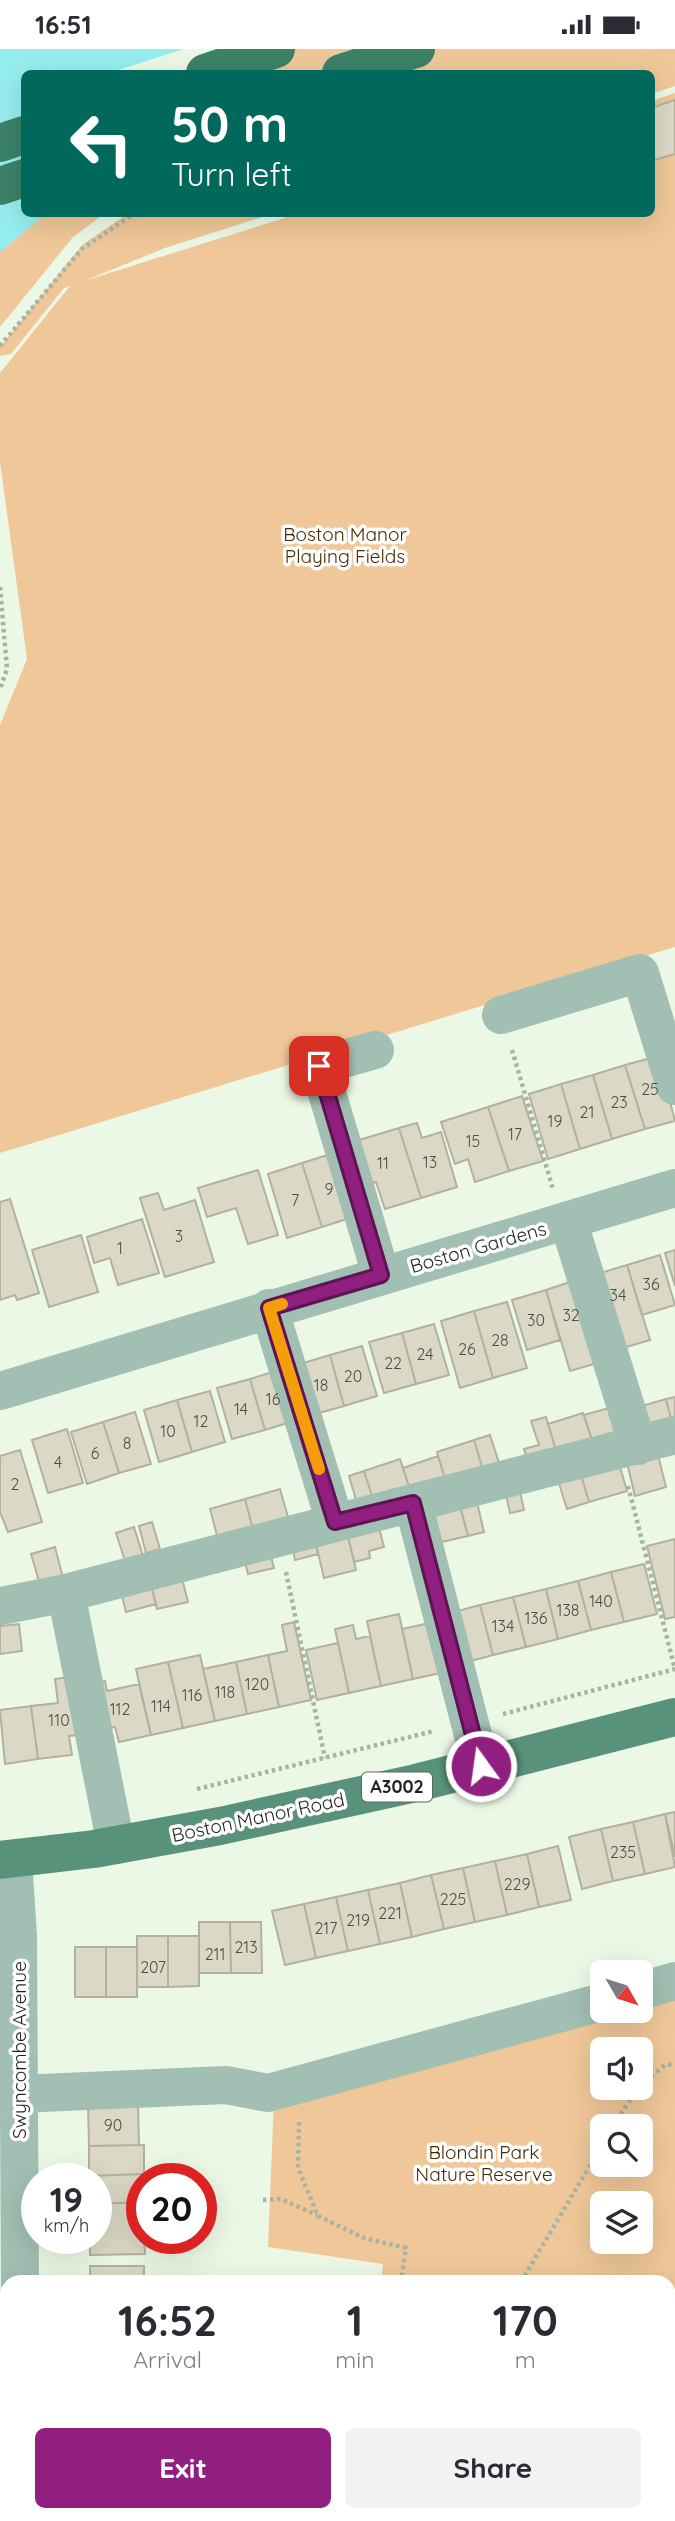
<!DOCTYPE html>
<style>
:root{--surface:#fff;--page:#f2f2f3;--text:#2b2b33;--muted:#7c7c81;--accent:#911f7f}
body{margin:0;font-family:Quicksand,sans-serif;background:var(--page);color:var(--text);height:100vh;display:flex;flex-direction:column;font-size:26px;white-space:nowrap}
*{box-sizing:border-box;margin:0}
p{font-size:23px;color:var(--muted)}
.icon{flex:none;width:38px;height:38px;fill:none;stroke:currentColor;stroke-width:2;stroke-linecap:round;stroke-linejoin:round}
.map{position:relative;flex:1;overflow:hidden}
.sheet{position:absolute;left:0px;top:2226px;width:676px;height:247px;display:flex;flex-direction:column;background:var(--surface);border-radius:21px 21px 0 0;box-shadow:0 7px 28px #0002}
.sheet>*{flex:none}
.top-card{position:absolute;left:21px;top:21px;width:634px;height:147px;border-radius:10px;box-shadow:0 7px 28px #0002;background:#00695c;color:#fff;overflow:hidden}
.needle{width:46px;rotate:129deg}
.tools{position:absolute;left:590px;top:1911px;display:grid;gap:14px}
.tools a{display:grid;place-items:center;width:63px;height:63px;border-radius:10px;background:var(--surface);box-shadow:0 7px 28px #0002;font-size:35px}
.speed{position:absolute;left:21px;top:2114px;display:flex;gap:14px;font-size:35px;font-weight:700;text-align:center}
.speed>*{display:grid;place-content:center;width:91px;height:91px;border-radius:50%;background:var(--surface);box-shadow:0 7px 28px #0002;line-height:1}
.speed small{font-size:18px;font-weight:400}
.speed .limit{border:10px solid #d22;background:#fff;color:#111}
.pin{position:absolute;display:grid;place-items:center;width:60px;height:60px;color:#fff;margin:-30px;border-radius:14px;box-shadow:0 4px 10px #0006}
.me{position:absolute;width:77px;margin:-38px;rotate:346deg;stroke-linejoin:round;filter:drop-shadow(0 0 5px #0008)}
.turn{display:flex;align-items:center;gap:24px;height:147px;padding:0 35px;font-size:32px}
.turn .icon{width:91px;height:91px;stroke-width:2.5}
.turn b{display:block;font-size:49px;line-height:60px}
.eta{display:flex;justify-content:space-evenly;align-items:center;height:119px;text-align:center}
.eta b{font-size:42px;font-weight:800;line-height:49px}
.primary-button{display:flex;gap:14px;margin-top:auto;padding:14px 35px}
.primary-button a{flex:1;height:80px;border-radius:10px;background:var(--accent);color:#fff;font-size:28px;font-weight:800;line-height:80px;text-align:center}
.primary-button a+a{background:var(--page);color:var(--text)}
.status{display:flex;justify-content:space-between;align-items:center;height:49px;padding:0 35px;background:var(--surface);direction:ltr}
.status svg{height:19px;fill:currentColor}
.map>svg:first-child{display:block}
.green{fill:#efc798;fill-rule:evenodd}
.water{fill:#96edef}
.pier{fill:#ecf8e6}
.building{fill:#dbd9c5;stroke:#b3b19e;stroke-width:2}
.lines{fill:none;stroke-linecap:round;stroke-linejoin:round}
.path{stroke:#a9b3a4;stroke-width:4.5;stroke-dasharray:3.5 3.5;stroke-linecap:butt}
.minor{stroke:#a1bfb2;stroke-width:38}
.major{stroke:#59927b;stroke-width:38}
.highway{stroke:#3b8267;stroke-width:38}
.highway-bridge{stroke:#3b8267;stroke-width:38}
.route-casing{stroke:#5e1453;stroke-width:18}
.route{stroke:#911f7f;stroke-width:12}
.slow{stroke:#f59e0b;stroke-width:12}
.labels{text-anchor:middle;stroke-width:7;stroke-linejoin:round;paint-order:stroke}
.number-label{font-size:16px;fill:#4e5046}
.shield{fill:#fff;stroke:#626560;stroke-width:2}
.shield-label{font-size:18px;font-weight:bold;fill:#1f231c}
.park-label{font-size:19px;fill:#472a00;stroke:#fff}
.street-label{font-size:19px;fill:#1f231c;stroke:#fff}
</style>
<div class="status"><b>16:51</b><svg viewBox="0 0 49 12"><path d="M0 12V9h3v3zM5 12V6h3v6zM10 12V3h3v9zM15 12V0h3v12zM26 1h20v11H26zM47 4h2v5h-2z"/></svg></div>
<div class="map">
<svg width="675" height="2472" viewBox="0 0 675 2472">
<rect width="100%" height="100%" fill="#ecf8e6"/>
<path class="green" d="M0,0l24,24v140l80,1 -31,23 -73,90z
M236,0h439v37l-24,8v-21h-427z
M675,44v854l-675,206v-428l27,-66 -27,-197v-89l70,-87 -6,2 -53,66 -11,2v-9l82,-102 45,-31h145l-107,34 -81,33 213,-67 354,-1v-112z
M675,1938v534h-430v-6h423v-233h-287l2,-18 -115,-17 6,-149 328,-87h38l1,-14zM602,2000h38v39h-38zM602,2077h38v39h-38zM602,2154h38v39h-38z"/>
<path class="water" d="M0,0h225l-21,24h-180v140l22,1 -46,38z"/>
<path class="pier" d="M184,0h44l-20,24h-99z"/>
<path class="building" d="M675,51v54l-24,7v-53z
M658,1007l17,65 -30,8 -20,-64z
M625,1016l20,64 -33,10 -19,-64z
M593,1026l19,64 -32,10 -19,-65z
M561,1035l19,65 -32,10 -19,-65z
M522,1047l21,65 -34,10 -21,-64z
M488,1058l21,64 -34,11 -7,-23 -13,5 -14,-42z
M417,1074l5,15 19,-6 16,55 -36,11 -22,-70z
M399,1079l22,70 -36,11 -9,-27 -14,4 -13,-43z
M337,1103l19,64 -34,11 -20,-64z
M302,1114l20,64 -35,11 -19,-64z
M258,1121l20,65 -30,9 -12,-36 -29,9 -9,-29z
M158,1144l6,17 31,-10 19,62 -49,15 -25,-79z
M10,1150l29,94 -22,7 -2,-5 -15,5v-98z
M142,1170l17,54 -41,12 -8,-27 -16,5 -7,-26z
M81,1186l17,57 -49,15 -17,-57z
M675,1201v36l-10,-33z
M660,1206l15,50 -33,10 -15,-50z
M627,1216l23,75 -34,10 -22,-75z
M579,1230l25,82 -34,10 -24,-81z
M546,1241l14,50 -33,10 -15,-50z
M507,1253l20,66 -34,10 -19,-67z
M474,1262l19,67 -33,10 -19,-67z
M434,1275l15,51 -33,9 -14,-51z
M402,1284l14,51 -32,9 -15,-51z
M362,1297l15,50 -33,10 -14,-51z
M330,1306l14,51 -32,9 -15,-50z
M282,1320l15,51 -32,10 -15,-51z
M250,1330l15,51 -33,9 -15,-51z
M210,1342l15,51 -33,10 -15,-52z
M675,1348v30h-2l-7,-28z
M666,1350l7,28 -34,-5 6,-17z
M177,1351l15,52 -33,10 -15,-52z
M609,1359l10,31 -25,7 -10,-31z
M135,1363l16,52 -32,9 -16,-51z
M583,1364l11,33 -36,11 -10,-33z
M546,1368l12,40 -29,9 -5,-17 15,-4 -8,-24z
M103,1373l16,51 -32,11 -16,-52z
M67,1380l16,54 -35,10 -16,-53z
M490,1386l12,37 -17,5 -11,-37z
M474,1391l11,37 -39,5 -9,-30z
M20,1401l22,72 -34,10 -8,-20v-56z
M657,1402l9,36 -31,9 -9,-37z
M438,1407l8,26 -35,11 -8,-25z
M400,1410l11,34 -38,6 -9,-28z
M618,1411l9,31 -38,11 -9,-31z
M364,1422l9,28 -16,4 -8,-27z
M580,1422l9,31 -22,7 -10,-32z
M519,1438l5,23 -14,3 -5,-23z
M280,1440l10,35 -36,9 -9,-34z
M476,1449l8,34 -16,4 -9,-34z
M245,1450l9,34 -35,10 -9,-34z
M459,1453l9,34 -35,8 -1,-35z
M152,1473l8,27 -14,4 -7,-27z
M378,1475l6,23 -15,4 1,7 -16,4 -7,-30z
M134,1478l9,29 -18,5 -9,-28z
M347,1483l9,38 -32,8 -9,-38z
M675,1490v78l-10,2 -18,-73z
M315,1491l3,14 -23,6 -3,-15z
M55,1498l9,35 -23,6 -10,-34z
M270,1503l4,16 -26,6 -4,-16z
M644,1515l13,50 -33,8 -13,-50z
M611,1523l13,50 -33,8 -13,-49z
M181,1525l7,28 -31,7 -7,-28z
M150,1532l6,23 -30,8 -6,-24z
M578,1532l13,49 -33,9 -12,-50z
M546,1540l12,50 -32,8 -13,-50z
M513,1548l13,50 -33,8 -13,-50z
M480,1556l13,50 -33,9 -13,-50z
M399,1565l14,65 -32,7 -14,-65z
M294,1573l17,78 -32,7 -11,-52 19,-4 -5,-26z
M434,1573l11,50 -32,7 -11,-50z
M19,1575l3,27 -22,3v-28z
M353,1576l3,14 14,-3 11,50 -32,7 -14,-64z
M338,1594l11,50 -32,7 -11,-50z
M200,1606l15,66 -32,7 -15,-66z
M268,1606l11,52 -32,7 -11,-52z
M168,1613l15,66 -32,7 -15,-66z
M236,1613l11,52 -32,7 -12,-52z
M75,1627l12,58 -18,2 3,19 -34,4 -7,-53 27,-3 -3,-24z
M105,1632l2,10 32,-7 12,51 -32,7 -4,-15 -15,3 -10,-45z
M31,1657l7,53 -33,5 -5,-54z
M675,1763v45l-10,-43z
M665,1765l10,53 -30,7 -12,-52z
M633,1773l12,52 -32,7 -12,-52z
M601,1780l12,52 -31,8 -13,-52z
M558,1797l13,54 -32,7 -12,-53z
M527,1805l12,53 -32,8 -12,-54z
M495,1812l12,54 -32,7 -12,-54z
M463,1819l12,54 -31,7 -13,-54z
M431,1826l13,54 -32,8 -12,-54z
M400,1834l12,54 -32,7 -12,-54z
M368,1841l12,54 -32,7 -12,-54z
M336,1848l12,54 -32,7 -12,-54z
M304,1855l12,54 -31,7 -13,-54z
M199,1873h31l1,51h-32z
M230,1873h31l1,51h-31z
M137,1887h31v51h-31z
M168,1887h31v50l-31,1z
M75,1898h31v50h-31z
M106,1898h31v50h-31z
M138,2055l1,41 -50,1 -1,-41z
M144,2096v29l-55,2v-30z
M144,2125l-2,28 -46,2v-25h-7v-3z
M142,2153l3,52 -55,1v-17h6v-34z
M90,2217h54v16h-54z
M93,2466h54v5h-54z"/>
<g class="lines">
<path class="path" d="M0,297l82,-97 53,-36
M0,538l7,82 -7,20
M512,1001l41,139
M628,1437l47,183
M286,1523l39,186
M503,1665l172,-45
M197,1740l237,-58
M640,2036l25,-20 10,-1
M299,2073l-1,46 20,48 46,22 42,10 -5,34
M613,2077l25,-38
M263,2151l18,-1 36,16
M521,2233l81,-137
M456,2466l3,6
M356,2472l3,-6
M437,2472l5,-6"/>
<path class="minor" d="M501,966l139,-42 35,113
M375,1001l-56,16 62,209
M568,1171l70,226
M269,1259l66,214
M0,1342l675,-203
M413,1454l68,263
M66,1544l50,252
M0,1557l66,-13 609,-158
M13,1810l5,77 2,346
M640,1942l35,-10
M18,2045l208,-9 42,8 334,-91
M0,2393h7
M21,2472v-6"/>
<path class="major" d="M0,1811l94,-11 126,-23 196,-43 259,-66"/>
<path class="highway" d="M205,24l71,-24
M0,94l24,-8
M0,137l24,-8"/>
<path class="highway-bridge" d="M341,24l75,-24"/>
</g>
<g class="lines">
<defs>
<path id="route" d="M319,1017l62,209 -112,33 66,214 78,-19 68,263"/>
</defs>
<use href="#route" class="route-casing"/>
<use href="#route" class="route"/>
<path class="slow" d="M282,1255l-13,4 50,161"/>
</g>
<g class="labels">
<g class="number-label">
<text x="650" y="1046">25</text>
<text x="619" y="1059">23</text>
<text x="587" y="1069">21</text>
<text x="555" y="1078">19</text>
<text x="515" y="1091">17</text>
<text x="473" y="1098">15</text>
<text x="430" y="1119">13</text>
<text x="383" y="1120">11</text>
<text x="329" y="1146">9</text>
<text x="295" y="1157">7</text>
<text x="179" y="1193">3</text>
<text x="120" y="1205">1</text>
<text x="651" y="1241">36</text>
<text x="618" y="1252">34</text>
<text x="571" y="1272">32</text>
<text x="536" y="1277">30</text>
<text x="500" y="1297">28</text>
<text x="467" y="1306">26</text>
<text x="425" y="1311">24</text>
<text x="393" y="1320">22</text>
<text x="353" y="1333">20</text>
<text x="321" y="1342">18</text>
<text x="273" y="1356">16</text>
<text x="241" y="1366">14</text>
<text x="201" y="1378">12</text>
<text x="168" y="1388">10</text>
<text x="127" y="1400">8</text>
<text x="95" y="1410">6</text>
<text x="58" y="1419">4</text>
<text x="15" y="1441">2</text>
<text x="601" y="1558">140</text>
<text x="568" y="1567">138</text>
<text x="536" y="1575">136</text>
<text x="503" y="1583">134</text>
<text x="257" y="1641">120</text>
<text x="225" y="1649">118</text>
<text x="192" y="1652">116</text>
<text x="161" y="1663">114</text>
<text x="120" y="1666">112</text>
<text x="59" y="1677">110</text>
<text x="623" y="1809">235</text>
<text x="517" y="1841">229</text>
<text x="453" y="1856">225</text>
<text x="390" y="1870">221</text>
<text x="358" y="1877">219</text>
<text x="326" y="1885">217</text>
<text x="246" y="1904">213</text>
<text x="215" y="1911">211</text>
<text x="153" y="1924">207</text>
<text x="113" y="2082">90</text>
</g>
<rect class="shield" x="362" y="1723.5" width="70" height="29" rx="5"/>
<g class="shield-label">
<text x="397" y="1744">A3002</text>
</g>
<g class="park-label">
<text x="345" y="492">Boston Manor<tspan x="345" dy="22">Playing Fields</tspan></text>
<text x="484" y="2110">Blondin Park<tspan x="484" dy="22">Nature Reserve</tspan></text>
</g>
<g class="street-label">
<text transform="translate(478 1198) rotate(-16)" y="7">Boston Gardens</text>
<text transform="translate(258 1768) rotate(-12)" y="7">Boston Manor Road</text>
<text transform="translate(19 2001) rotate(-90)" y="7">Swyncombe Avenue</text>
</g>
</g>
</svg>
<div class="tools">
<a><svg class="needle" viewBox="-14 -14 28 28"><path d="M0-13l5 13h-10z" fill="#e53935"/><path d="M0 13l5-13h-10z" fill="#7c7c81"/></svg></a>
<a><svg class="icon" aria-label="sound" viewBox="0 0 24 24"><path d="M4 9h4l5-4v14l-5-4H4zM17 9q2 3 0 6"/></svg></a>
<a><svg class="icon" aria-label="search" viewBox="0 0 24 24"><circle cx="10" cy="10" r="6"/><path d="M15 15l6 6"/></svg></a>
<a><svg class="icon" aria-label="layers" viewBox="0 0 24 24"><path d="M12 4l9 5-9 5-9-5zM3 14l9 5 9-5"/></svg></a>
</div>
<div class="speed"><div>19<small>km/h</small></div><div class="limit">20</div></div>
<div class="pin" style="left:319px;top:1017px;background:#d93025"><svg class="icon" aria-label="arrive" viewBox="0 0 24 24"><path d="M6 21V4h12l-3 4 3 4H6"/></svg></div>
<svg class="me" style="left:481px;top:1717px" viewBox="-20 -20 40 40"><circle r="17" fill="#911f7f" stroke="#fff" stroke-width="3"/><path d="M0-11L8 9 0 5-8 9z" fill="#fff"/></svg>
<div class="top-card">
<div class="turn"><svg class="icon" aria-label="left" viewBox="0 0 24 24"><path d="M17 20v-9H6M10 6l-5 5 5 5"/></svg><div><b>50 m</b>Turn left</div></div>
</div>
<section class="sheet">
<div class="eta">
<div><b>16:52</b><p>Arrival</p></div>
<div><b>1</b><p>min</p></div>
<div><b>170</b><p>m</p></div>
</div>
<div class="primary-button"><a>Exit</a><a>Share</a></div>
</section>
</div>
